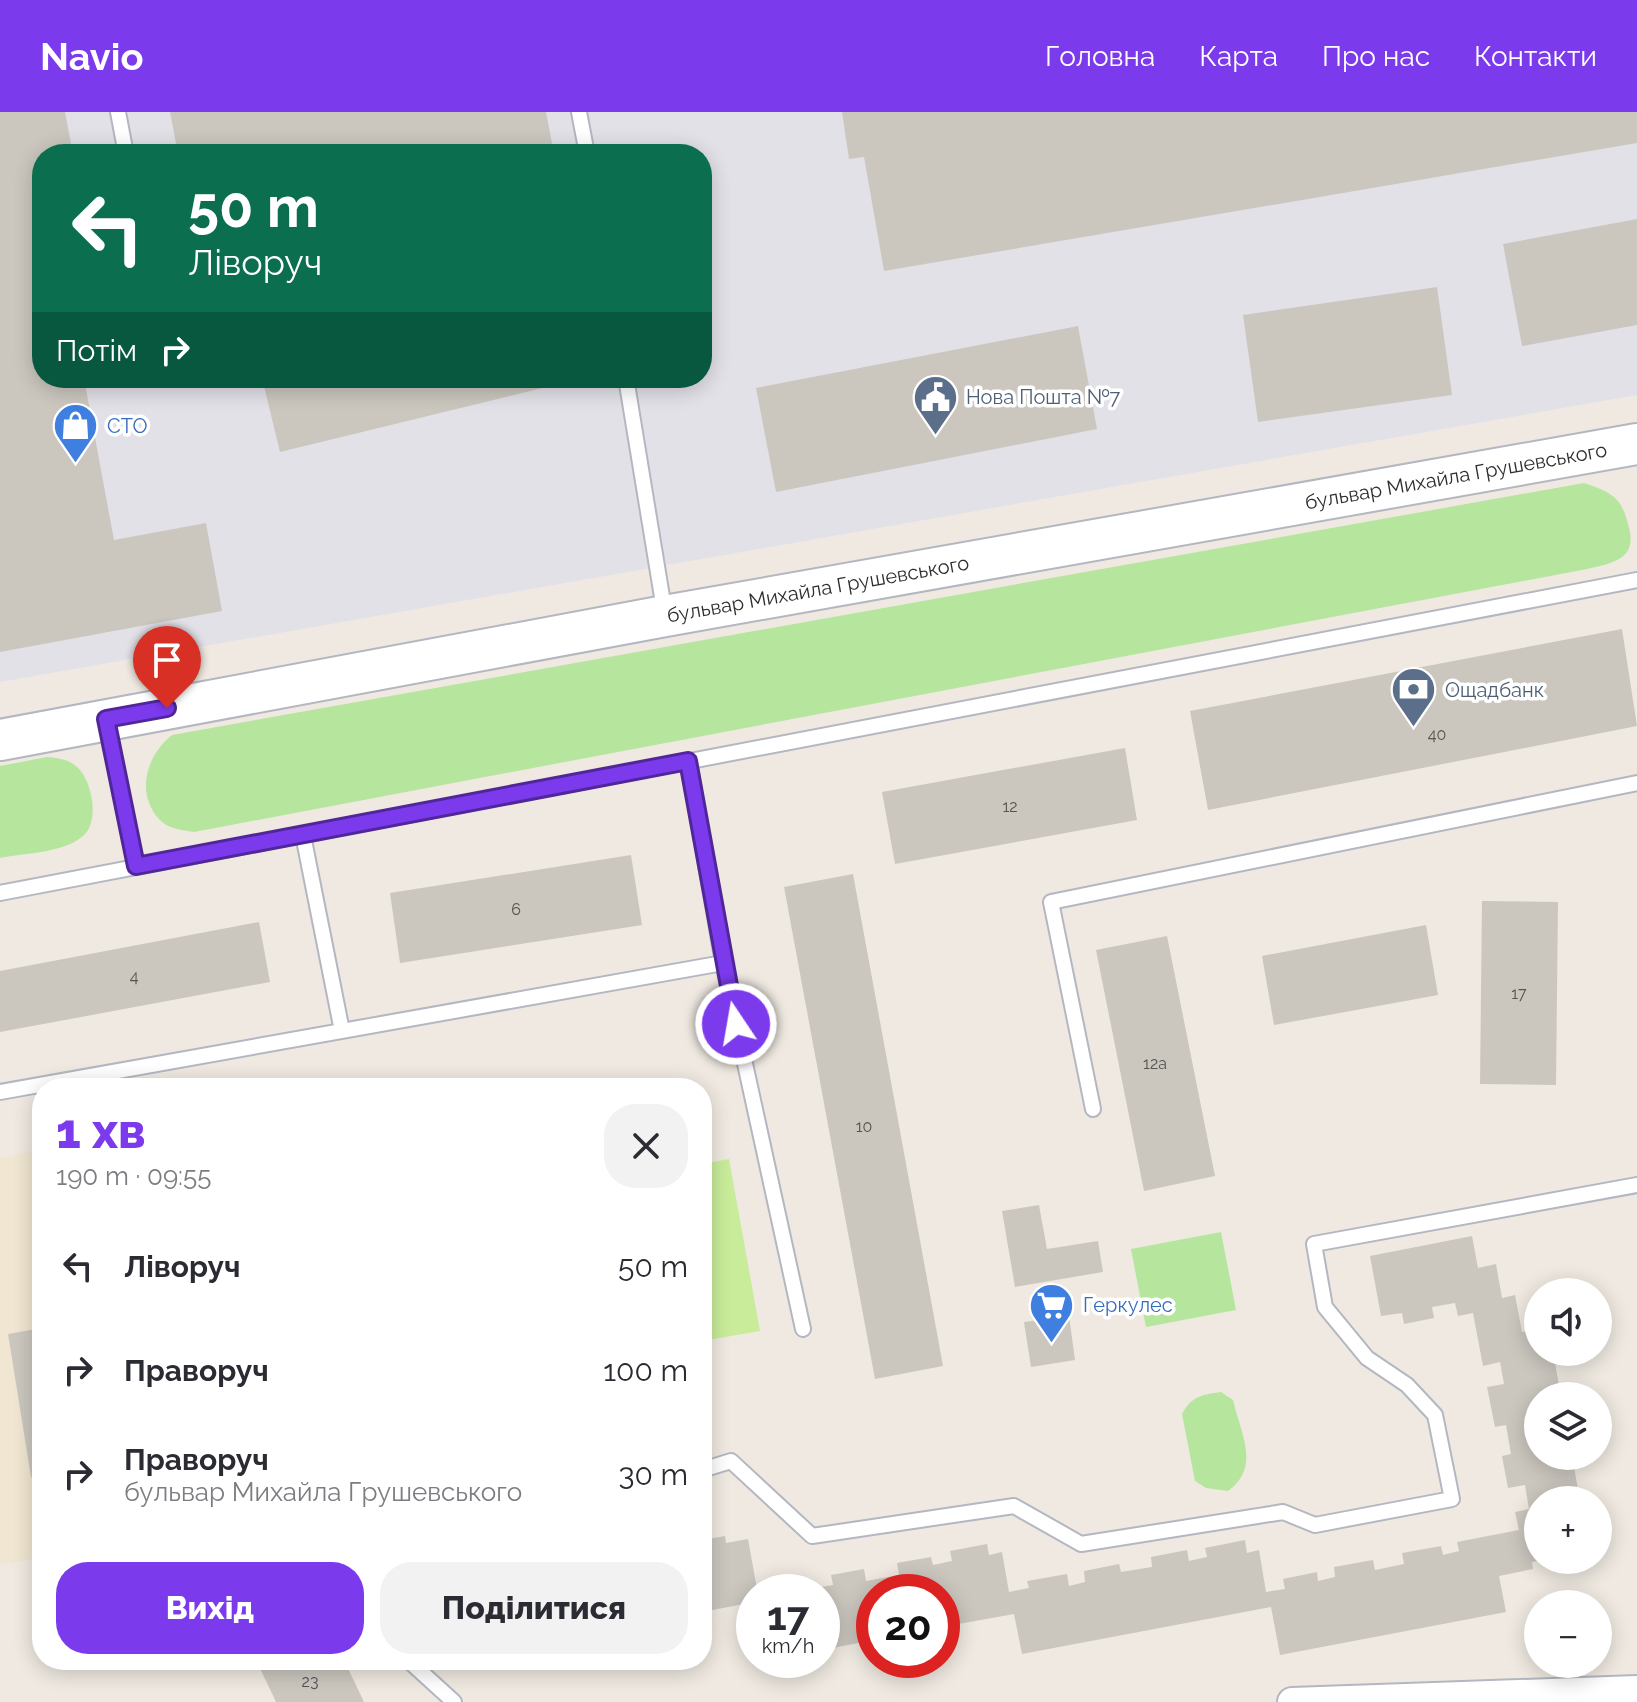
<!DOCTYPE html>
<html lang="uk">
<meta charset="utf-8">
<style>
:root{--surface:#fff;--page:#f2f2f3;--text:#2b2b33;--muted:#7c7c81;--accent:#7c3aed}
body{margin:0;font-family:Raleway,sans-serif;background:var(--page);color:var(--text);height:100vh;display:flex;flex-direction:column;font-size:30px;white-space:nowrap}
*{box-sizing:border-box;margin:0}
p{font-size:26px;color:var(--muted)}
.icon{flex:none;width:44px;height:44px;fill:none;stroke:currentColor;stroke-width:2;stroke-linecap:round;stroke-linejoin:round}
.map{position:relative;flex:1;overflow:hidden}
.side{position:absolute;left:32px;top:966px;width:680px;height:592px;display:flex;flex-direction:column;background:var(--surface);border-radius:32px;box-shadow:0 4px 20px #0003}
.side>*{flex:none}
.top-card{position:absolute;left:32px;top:32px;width:680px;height:244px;border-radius:32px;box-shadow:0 4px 20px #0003;background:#0b6e4f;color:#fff;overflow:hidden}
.controls{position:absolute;left:1524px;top:1166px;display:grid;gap:16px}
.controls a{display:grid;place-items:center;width:88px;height:88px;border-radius:50%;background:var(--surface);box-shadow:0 4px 20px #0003;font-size:40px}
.speed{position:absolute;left:736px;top:1462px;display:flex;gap:16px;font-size:40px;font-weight:700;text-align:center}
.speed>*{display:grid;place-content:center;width:104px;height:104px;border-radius:50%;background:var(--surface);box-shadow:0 4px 20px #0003;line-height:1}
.speed small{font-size:20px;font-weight:400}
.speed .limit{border:12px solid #d22;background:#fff;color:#111}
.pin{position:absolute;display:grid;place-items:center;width:68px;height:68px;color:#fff;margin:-82px -34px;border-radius:50% 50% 50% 0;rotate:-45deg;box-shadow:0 0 8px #0007}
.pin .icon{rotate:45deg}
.me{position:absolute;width:88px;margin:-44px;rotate:348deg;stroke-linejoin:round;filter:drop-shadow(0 0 6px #0008)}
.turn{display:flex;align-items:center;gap:28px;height:168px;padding:0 24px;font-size:36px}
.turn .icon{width:104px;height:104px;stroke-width:2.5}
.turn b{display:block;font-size:56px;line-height:68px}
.then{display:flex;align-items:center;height:76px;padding:0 24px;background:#0003;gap:16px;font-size:30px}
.round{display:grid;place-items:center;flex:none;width:84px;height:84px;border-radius:32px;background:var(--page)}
.overview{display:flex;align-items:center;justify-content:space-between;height:136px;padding:0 24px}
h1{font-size:48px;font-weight:800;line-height:60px;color:var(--accent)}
.button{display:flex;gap:16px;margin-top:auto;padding:16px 24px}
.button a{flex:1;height:92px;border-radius:32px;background:var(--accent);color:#fff;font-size:32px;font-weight:800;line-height:92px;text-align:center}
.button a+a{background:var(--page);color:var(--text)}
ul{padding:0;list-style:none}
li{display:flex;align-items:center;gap:24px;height:104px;padding:0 24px}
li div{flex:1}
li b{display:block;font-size:30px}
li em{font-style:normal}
header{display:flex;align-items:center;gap:48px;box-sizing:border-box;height:112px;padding:0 40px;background:var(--accent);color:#fff}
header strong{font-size:38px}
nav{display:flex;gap:44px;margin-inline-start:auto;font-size:28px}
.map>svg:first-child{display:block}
.industrial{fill:#e3e1e8;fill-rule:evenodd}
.education{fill:#f0e6d1}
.green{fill:#b6e59e}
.pitch{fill:#c9ec9a}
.building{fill:#cbc7bf}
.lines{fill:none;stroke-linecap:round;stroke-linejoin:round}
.lane-casing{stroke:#b4b7c1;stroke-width:18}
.street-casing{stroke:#b4b7c1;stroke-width:32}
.secondary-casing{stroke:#b4b7c1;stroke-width:44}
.lane{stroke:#fff;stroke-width:14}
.street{stroke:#fff;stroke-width:28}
.secondary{stroke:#fff;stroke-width:40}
.route-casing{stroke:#51269a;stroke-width:20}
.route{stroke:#7c3aed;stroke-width:14}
.labels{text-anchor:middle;stroke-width:7;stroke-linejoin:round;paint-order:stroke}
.number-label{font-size:16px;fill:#555452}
.service-label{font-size:20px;fill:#4e5e75;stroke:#fff;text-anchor:start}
.shop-label{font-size:20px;fill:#366cbe;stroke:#fff;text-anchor:start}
.street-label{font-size:20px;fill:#2e2e2e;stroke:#fff}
</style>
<header>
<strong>Navio</strong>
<nav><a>Головна</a><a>Карта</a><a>Про нас</a><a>Контакти</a></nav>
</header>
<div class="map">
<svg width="1637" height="1590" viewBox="0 0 1637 1590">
<rect width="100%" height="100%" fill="#efe9e1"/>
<path class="industrial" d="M0,0h1637v283l-1637,287zM42,42h660v224h-660z"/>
<path class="education" d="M42,1037v408l-42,8v-407z"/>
<path class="green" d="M1584,371c29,10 38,14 45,45 2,7 3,16 -2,24 -8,11 -28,14 -40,17l-1393,263c-11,-2 -27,-3 -35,-13 -24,-27 -12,-64 13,-84z
M47,645c11,1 20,2 29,9 16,13 24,54 8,69 -19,18 -59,18 -84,23v-92z
M1221,1120l15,78 -90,17 -15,-78z
M1221,1280l12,8c8,35 28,67 -5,91l-22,-3 -11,-7 -13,-67c10,-18 19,-19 39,-22z"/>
<path class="pitch" d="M729,1047l31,172 -58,10v-177z"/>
<path class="building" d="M0,0h65l8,42h-31v224h42l30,162 92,-17 16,88 -222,41z
M170,0h376l8,42h-376z
M842,0h795v31l-753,128 -20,-114 -15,2z
M1637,107v106l-115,21 -19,-102z
M1437,175l15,108 -194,27 -15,-107z
M1078,214l19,103 -321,63 -20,-104z
M262,266h299l2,5 -283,69z
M1622,517l15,97 -429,84 -18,-99z
M1125,636l12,72 -242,44 -13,-72z
M631,743l11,70 -242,38 -10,-70z
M853,762l90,492 -68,13 -91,-492z
M1482,789l76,1 -2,183 -76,-1z
M259,810l11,60 -270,50v-61z
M1426,813l12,70 -164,30 -12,-69z
M1167,824l48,240 -71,15 -48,-241z
M1039,1093l8,44 51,-8 5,31 -88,15 -13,-76z
M1472,1124l6,32 18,-4 6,34 13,-3 7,37 16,-3v23h15l8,44h-23v60h34l8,44h-42v61l-6,1 1,7 -34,7 7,36 -226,43 -9,-48 -249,47 -8,-40 -72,13v-35h-68v48l-52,10v-58h-68v10l-52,10v-72l23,-4 1,7 22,-4 9,50 52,-9 1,9 23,-4 -2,-10 33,-6 2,12 33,-6 -2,-12 34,-6 2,8 19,-4 -2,-10 37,-7 2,11 13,-3 7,40 20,-4 -2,-7 40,-7 2,12 16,-4 -1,-11 35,-7 2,8 31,-5 -1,-10 36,-7 2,11 18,-4 -2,-9 40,-8 2,13 12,-3 7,42 19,-3 -2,-10 34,-7 1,9 17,-4 -1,-10 39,-7 2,10 29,-6 -2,-11 39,-7 2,9 16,-4 -2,-9 62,-12 -4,-18 14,-3 -4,-24 -17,3 -6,-32 9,-2 -5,-29 -11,2 -8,-40 17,-3 -4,-22 -17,4 -10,-53 -15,3 -3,-13 -23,4 2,11 -30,6 -2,-11 -21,3 -11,-60z
M1069,1204l6,44 -44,7 -7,-45z
M42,1216v147l-11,2 -23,-143z
M256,1548h88l20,42h-88z"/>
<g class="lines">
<defs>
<path id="lane" d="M118,0l8,42
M579,0l8,42
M626,266l39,237
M107,610l29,144
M688,649l35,202 80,366
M303,723l39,196
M0,781l1637,-313
M0,980l723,-129
M1093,997l-42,-207 586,-119
M702,1358l29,-9 81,75 202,-30 67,38 202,-32 32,13 137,-26 -17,-84 -28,-30 -40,-27 -42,-51 -11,-63 323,-59
M408,1548l46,42"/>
<path id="street" d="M1292,1590l345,-12"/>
<path id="secondary" d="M0,628l665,-124 972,-172"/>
</defs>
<use href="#lane" class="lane-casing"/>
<use href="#street" class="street-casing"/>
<use href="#secondary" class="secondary-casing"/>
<use href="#lane" class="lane"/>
<use href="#street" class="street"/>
<use href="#secondary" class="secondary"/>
</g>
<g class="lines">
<defs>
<path id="route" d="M167,596l-61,11 30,147 552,-105 48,263"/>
</defs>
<use href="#route" class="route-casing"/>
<use href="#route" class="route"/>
</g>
<defs>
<symbol id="civic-pin" viewBox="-11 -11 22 30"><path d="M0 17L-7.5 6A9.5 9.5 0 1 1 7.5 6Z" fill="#5c6f8a" stroke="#fff"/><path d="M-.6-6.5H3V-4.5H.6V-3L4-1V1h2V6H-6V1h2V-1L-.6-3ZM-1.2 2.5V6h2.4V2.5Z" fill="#fff"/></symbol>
<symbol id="shop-pin" viewBox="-11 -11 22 30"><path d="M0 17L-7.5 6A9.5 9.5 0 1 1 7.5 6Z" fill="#3f7fe0" stroke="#fff"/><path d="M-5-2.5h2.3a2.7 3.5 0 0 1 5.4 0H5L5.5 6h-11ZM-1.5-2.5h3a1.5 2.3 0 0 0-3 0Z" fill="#fff"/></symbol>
<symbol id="bank-pin" viewBox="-11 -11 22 30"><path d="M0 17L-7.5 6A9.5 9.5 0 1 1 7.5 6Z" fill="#5c6f8a" stroke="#fff"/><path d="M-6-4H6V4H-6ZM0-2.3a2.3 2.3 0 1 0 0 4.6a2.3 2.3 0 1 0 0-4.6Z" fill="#fff"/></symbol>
<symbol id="supermarket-pin" viewBox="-11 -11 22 30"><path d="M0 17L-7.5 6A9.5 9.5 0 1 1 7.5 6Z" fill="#3f7fe0" stroke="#fff"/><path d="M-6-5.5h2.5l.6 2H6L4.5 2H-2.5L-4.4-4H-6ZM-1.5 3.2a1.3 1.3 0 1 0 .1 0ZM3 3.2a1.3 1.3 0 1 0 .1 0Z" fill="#fff"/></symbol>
</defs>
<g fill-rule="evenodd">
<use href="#civic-pin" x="910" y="260" width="51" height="69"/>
<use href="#shop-pin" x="50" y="288" width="51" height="69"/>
<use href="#bank-pin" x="1388" y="552" width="51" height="69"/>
<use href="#supermarket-pin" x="1026" y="1168" width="51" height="69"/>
</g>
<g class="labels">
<g class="number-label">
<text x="1437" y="628">40</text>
<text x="1010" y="700">12</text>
<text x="516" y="803">6</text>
<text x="134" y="870">4</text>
<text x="1519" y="887">17</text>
<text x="1155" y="957">12а</text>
<text x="864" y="1020">10</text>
<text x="310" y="1575">23</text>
</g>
<g class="service-label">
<text x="966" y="292">Нова Пошта №7</text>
<text x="1445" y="585">Ощадбанк</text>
</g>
<g class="shop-label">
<text x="107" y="321">СТО</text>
<text x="1083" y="1200">Геркулес</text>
</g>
<g class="street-label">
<text transform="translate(1456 364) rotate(-10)" y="7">бульвар Михайла Грушевського</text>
<text transform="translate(818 477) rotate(-10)" y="7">бульвар Михайла Грушевського</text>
</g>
</g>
</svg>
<div class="controls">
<a><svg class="icon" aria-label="sound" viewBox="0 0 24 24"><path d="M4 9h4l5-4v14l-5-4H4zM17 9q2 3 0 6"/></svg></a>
<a><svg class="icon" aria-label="layers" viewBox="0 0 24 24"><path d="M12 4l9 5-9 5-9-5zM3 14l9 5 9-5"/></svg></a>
<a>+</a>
<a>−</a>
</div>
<div class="speed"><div>17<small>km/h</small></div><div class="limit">20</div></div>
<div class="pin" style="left:167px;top:596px;background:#d93025"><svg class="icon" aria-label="arrive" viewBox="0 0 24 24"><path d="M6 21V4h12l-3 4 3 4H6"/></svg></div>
<svg class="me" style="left:736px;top:912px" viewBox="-20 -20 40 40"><circle r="17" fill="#7c3aed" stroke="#fff" stroke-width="3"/><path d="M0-11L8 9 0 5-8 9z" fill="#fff"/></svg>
<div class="top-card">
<div class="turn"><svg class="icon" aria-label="left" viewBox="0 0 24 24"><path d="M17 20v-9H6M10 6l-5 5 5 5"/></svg><div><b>50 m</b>Ліворуч</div></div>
<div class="then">Потім<svg class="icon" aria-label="right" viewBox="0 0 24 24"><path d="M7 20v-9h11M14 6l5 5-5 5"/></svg></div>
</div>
<section class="side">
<div class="overview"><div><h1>1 хв</h1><p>190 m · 09:55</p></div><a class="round"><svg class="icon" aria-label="close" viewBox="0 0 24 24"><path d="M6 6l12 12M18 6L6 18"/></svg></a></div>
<ul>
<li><svg class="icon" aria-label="left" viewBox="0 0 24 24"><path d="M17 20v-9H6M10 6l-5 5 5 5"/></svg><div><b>Ліворуч</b></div><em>50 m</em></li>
<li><svg class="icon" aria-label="right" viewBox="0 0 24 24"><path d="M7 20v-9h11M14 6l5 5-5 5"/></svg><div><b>Праворуч</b></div><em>100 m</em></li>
<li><svg class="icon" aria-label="right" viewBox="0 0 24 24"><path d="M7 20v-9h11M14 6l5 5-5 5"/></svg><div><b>Праворуч</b><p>бульвар Михайла Грушевського</p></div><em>30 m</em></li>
</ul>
<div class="button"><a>Вихід</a><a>Поділитися</a></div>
</section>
</div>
